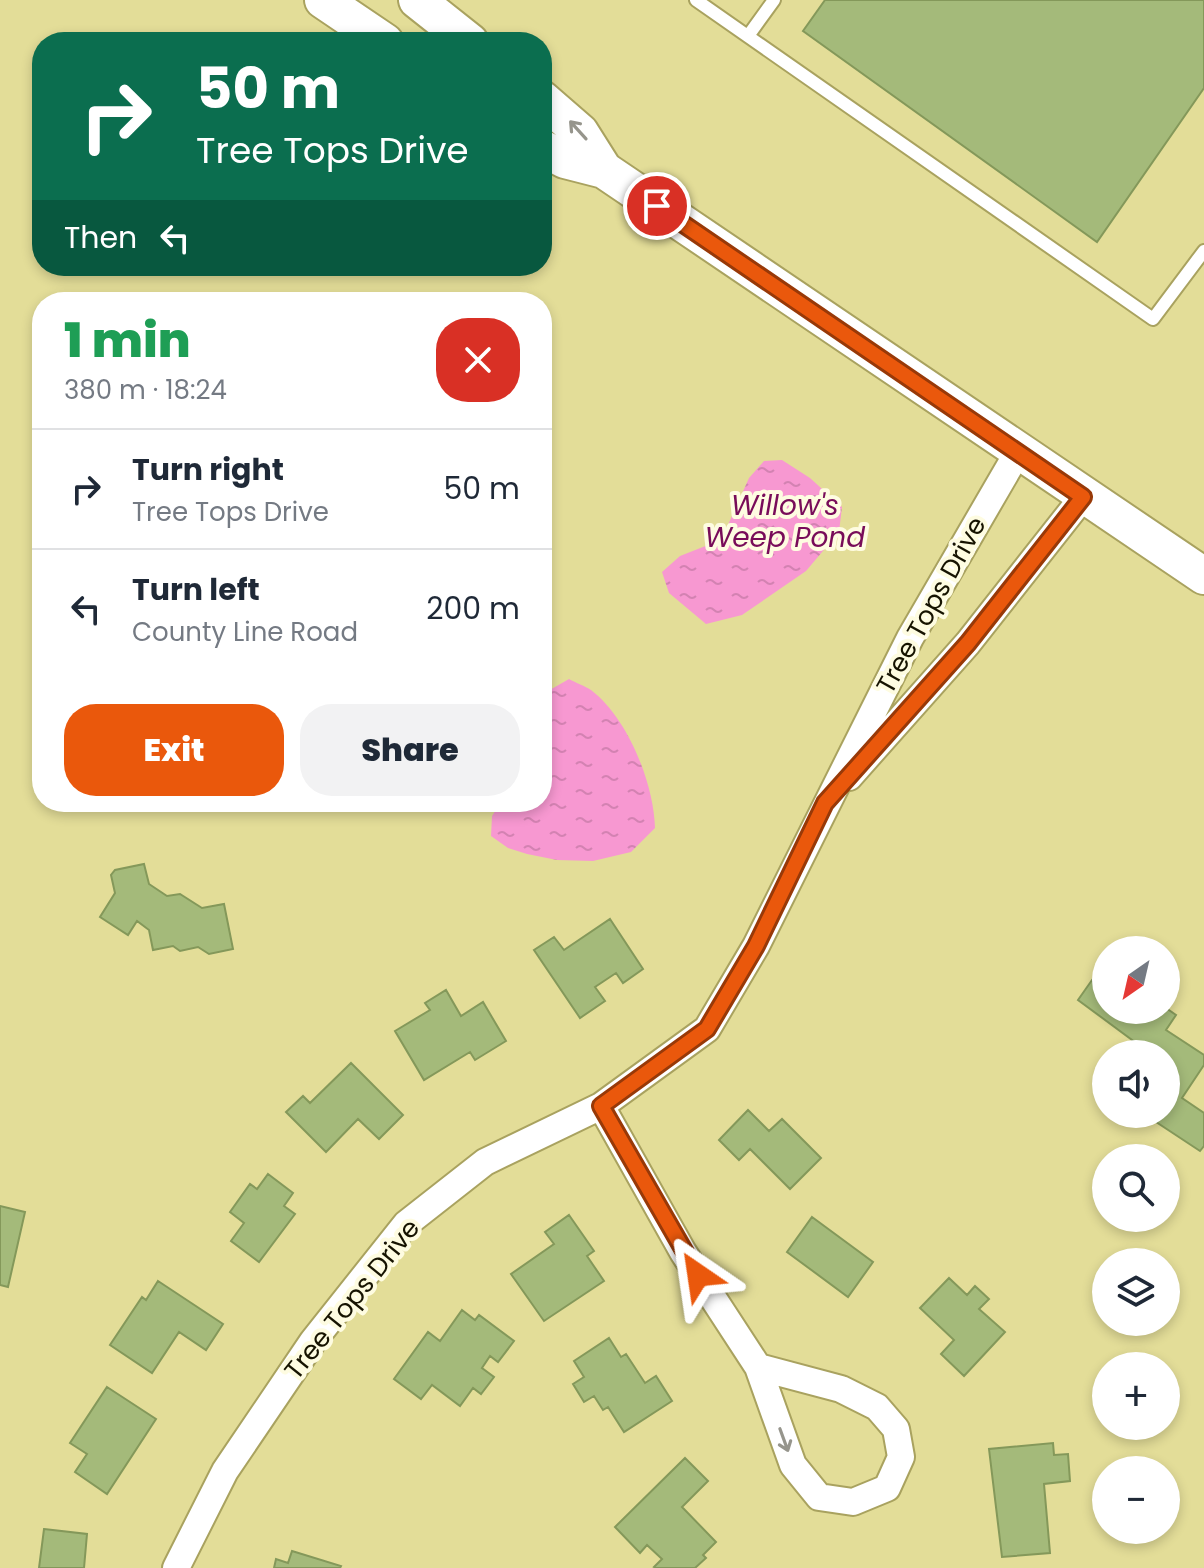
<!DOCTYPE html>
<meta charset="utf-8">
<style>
:root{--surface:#fff;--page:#f2f2f3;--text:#1f2937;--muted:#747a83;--line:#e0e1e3;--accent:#ea580c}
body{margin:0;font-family:Poppins,sans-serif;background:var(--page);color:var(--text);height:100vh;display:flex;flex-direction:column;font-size:30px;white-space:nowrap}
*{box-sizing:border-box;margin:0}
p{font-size:26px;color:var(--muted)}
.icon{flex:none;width:44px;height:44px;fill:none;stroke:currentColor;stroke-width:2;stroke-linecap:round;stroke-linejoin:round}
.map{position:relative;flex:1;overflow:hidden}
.drawer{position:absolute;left:32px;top:292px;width:520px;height:520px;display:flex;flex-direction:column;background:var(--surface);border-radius:32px;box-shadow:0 4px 12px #0003}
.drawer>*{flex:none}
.banner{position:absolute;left:32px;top:32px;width:520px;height:244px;border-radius:32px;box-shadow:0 4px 12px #0003;background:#0b6e4f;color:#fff;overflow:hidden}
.needle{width:52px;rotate:214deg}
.buttons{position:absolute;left:1092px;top:936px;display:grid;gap:16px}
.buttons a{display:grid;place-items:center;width:88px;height:88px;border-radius:50%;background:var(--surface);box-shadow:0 4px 12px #0003;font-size:40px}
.pin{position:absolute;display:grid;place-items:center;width:68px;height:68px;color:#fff;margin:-34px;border:4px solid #fff;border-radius:50%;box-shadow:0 2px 8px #0007}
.me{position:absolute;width:88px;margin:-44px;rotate:328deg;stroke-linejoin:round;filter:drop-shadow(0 0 6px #0008)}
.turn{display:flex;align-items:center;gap:28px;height:168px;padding:0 32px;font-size:36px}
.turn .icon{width:104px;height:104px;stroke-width:2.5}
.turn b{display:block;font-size:56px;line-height:68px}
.then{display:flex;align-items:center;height:76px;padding:0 32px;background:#0003;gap:16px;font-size:30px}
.round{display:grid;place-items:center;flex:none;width:84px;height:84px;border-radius:32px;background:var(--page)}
.head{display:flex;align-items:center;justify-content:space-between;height:136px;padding:0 32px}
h1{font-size:48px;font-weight:800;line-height:60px;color:#1e9e55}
.cta{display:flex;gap:16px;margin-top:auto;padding:16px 32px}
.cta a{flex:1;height:92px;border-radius:32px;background:var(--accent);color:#fff;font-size:32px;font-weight:800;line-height:92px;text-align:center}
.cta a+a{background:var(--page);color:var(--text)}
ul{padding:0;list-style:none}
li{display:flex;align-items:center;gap:24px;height:120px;padding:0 32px;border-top:2px solid var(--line)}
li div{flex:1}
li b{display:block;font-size:30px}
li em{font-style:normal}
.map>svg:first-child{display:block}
.water{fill:url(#water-ripples)}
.building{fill:#a4ba7a;stroke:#84985a;stroke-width:2}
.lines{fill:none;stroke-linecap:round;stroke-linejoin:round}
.service-casing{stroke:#a9a25f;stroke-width:16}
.minor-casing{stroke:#a9a25f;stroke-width:30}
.secondary-casing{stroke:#a9a25f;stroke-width:40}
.service{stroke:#fff;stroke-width:12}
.minor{stroke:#fff;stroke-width:26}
.secondary{stroke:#fff;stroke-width:36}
.oneway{stroke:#96958c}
.route-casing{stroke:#983908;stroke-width:20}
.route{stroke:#ea580c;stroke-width:14}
.labels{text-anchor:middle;stroke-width:8;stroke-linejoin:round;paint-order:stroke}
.street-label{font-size:26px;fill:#161300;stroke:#fefce1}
.water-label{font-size:28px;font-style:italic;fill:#780c59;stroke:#fefce1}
</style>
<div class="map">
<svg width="1204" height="1568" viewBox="0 0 1204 1568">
<defs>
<pattern id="water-ripples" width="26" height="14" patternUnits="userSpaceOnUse" patternTransform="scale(2)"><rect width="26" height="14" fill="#f798d1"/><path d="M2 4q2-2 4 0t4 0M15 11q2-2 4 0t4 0" fill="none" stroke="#d382b2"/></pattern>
</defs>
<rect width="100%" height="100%" fill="#e3dd98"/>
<path class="water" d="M782,460l28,18 32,29 -3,25 -33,39 -64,44 -36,9 -37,-31 -7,-21 18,-16 28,-11 19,-18 22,-49 15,-17z
M569,679c7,4 16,7 22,11 37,28 63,94 64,138l-24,24 -38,9 -36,-1 -30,-6 -19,-6 -17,-12 1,-20 9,-14h41v-103l6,-8z"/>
<path class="building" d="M825,0h379v88l-107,154 -294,-211z
M144,864l5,20 18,12 13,-2 22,14 22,-4 9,45 -24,5 -11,-7 -18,4 -7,-5 -20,4 -4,-20 -12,-9 -9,14 -28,-18 15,-24 -4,-18 4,-5z
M610,919l33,50 -20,14 -7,-10 -21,14 10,14 -25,17 -46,-68 20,-13 10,13z
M1092,980l14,9v21l60,-2 10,7 -10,15 38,25v10l-22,33 22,15v33l-4,5 -56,-37h22v-60h-15l-73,-54z
M446,990l15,26 22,-14 23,39 -31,19 -5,-8 -46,28 -29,-49 35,-21 -5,-7z
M351,1063l52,52 -24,24 -21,-20 -32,33 -40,-40 17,-16 7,7z
M748,1110l21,21 13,-12 39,39 -31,31 -40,-40 -11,11 -20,-20z
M268,1174l25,19 -9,13 11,8 -36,48 -28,-21 13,-18 -14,-11 20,-28 7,5z
M0,1206l25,6 -17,75 -8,-2z
M569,1215l25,36 -7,5 17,25 -60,40 -33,-47 43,-30 -9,-12z
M812,1217l61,45 -25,35 -61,-45z
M949,1278l18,17 8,-9 14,13 -10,10 26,23 -41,44 -23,-22 13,-14 -34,-32z
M158,1281l65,43 -17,26 -27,-18 -27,41 -42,-28 32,-48 4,3z
M462,1310l13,10 4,-5 35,26 -16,21 -8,-6 -8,12 12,9 -13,17 -8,-6 -13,18 -28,-21 -11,14 -27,-20 34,-47 12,9z
M609,1338l12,19 5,-3 19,29 11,-7 16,25 -48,31 -16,-25 -5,3 -9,-14 -10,6 -11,-18 11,-7 -10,-16z
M107,1387l49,32 -49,75 -32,-22 12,-18 -17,-11z
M1053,1443l1,12 14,-1 2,27 -26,3 6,69 -48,4 -13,-108z
M685,1458l23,23 -26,26 34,35 -13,13 3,3 -11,10h-39l-2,-1 8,-8 -15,-14 -7,8 -25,-26z
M44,1529l43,5 -3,34h-45z
M292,1551l49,15 -1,2h-66l2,-9 12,4z"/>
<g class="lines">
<defs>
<path id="service" d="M696,0l457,319 51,-68
M748,36l26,-36"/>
<path id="minor" d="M849,777l119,-134 115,-146
M601,1106l82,146 75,115 35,98 26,32 34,5 34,-14 14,-31 -5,-28 -19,-22 -36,-18 -83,-22
M176,1568l49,-97 88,-130 93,-117 79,-62 116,-56 106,-77 49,-83 154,-308 108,-186"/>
<path id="secondary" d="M323,0l62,42
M417,0l53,42
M542,99l38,33 24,38
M542,148l23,12 39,10 600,406"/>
</defs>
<use href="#service" class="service-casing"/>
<use href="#minor" class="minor-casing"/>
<use href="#secondary" class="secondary-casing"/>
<use href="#service" class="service"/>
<use href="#minor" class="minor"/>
<use href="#secondary" class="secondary"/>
</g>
<defs><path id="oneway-shaft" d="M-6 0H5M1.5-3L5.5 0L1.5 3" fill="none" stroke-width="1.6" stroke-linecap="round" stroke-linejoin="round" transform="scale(2)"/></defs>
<g class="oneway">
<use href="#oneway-shaft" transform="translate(578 130) rotate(-132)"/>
<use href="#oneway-shaft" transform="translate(784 1440) rotate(70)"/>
</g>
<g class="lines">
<defs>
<path id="route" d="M657,206l426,291 -115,146 -143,160 -69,143 -49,83 -106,77 97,169"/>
</defs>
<use href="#route" class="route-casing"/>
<use href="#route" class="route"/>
</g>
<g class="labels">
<g class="street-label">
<text transform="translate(931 605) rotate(-61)" y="9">Tree Tops Drive</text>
<text transform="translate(352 1299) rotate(-51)" y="9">Tree Tops Drive</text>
</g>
<g class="water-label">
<text x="785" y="515">Willow's<tspan x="785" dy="32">Weep Pond</tspan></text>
</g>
</g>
</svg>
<div class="buttons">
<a><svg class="needle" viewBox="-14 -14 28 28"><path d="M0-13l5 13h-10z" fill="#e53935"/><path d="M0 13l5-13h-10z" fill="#747a83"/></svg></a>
<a><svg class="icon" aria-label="sound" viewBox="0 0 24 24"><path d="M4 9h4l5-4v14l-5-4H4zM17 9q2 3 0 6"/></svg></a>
<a><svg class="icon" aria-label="search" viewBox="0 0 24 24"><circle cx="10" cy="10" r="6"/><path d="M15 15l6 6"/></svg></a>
<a><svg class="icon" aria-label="layers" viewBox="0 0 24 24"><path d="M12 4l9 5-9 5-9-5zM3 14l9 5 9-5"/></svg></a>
<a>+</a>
<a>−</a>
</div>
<div class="pin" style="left:657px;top:206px;background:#d93025"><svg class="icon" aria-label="arrive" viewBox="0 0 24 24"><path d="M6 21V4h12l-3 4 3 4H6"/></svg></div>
<svg class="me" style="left:698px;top:1275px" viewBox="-20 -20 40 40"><path d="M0-17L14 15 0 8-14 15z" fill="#ea580c" stroke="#fff" stroke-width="4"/></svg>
<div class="banner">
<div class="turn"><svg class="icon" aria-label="right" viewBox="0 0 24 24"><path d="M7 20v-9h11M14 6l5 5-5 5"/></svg><div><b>50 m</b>Tree Tops Drive</div></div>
<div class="then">Then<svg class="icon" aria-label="left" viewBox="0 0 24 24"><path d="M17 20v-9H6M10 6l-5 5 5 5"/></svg></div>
</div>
<section class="drawer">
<div class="head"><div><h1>1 min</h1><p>380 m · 18:24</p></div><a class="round" style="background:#d93025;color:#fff"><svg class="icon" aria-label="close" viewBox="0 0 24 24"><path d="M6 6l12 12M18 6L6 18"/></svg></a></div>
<ul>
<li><svg class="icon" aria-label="right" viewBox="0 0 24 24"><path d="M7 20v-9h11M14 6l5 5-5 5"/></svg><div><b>Turn right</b><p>Tree Tops Drive</p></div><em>50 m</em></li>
<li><svg class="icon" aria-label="left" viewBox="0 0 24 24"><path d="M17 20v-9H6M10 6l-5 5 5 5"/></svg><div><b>Turn left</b><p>County Line Road</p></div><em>200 m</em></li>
</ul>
<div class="cta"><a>Exit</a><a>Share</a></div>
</section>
</div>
